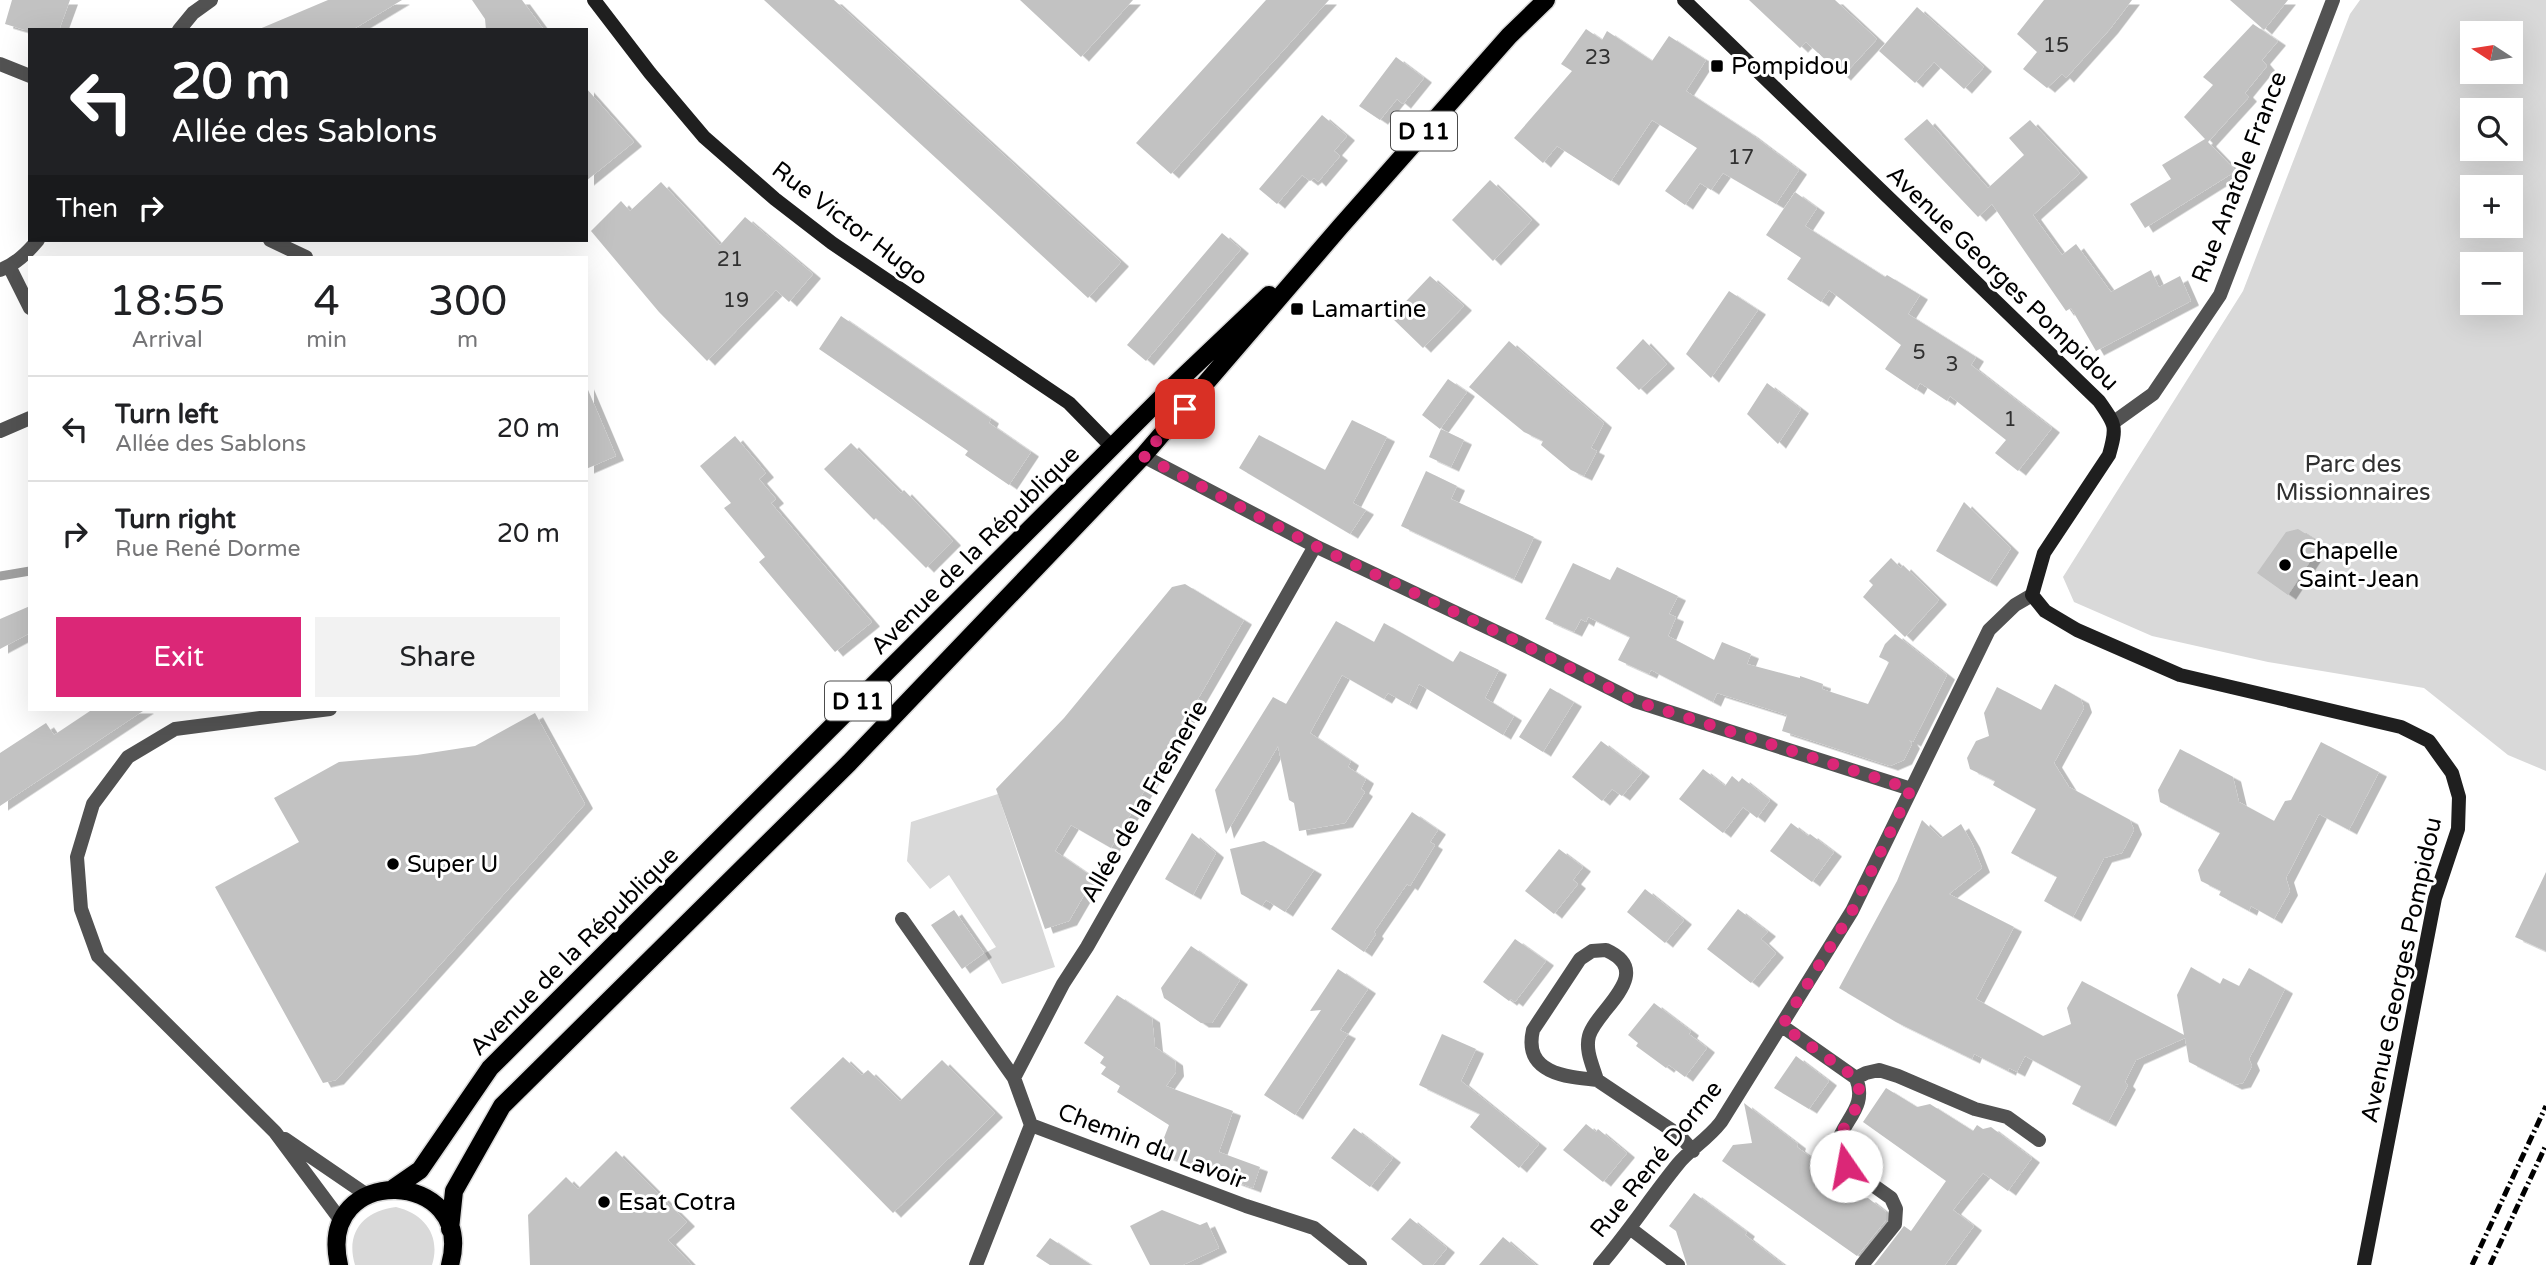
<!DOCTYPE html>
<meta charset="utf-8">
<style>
:root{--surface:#fff;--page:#f2f2f2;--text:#202124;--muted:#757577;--line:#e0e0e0;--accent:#db2777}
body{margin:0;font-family:"Varela Round",sans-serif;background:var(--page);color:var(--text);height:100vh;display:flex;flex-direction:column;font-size:26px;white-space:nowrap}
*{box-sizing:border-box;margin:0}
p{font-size:23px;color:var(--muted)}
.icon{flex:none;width:38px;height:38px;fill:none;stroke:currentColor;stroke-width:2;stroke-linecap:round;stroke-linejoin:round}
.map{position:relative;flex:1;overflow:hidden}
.drawer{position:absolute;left:28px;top:256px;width:560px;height:455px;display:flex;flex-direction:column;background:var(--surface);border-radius:0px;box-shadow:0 7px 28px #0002}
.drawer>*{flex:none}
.top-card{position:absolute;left:28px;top:28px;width:560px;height:214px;border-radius:0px;box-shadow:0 7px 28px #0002;background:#202124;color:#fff;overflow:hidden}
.needle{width:46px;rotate:282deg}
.tools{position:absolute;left:2460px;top:21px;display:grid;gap:14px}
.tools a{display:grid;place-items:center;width:63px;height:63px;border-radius:0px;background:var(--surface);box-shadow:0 7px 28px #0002;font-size:35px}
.pin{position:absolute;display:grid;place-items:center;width:60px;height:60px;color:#fff;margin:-30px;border-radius:14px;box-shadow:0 4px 10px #0006}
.me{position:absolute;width:77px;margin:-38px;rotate:348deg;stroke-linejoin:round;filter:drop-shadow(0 0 5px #0008)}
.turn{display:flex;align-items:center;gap:24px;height:147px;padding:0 28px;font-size:32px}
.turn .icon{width:91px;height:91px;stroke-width:2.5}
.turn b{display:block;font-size:49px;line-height:60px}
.then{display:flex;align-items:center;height:66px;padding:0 28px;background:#0003;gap:14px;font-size:26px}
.eta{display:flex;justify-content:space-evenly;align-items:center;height:119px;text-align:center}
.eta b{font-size:42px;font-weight:600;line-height:49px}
.button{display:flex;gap:14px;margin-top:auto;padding:14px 28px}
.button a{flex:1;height:80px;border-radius:0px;background:var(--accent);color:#fff;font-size:28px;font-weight:600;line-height:80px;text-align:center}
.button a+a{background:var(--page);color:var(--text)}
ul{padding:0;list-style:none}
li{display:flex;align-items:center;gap:21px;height:105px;padding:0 28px;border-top:2px solid var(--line)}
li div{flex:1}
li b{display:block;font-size:26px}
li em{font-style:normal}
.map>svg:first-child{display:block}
.green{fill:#d9d9d9;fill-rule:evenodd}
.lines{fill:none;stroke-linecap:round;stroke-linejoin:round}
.stream{stroke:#a0a0a0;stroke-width:9}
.building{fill:#c2c2c2;filter:url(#shadow)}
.primary-casing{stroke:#dbdbdb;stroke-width:21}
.street{stroke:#525252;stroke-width:14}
.secondary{stroke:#1f1f1f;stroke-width:14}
.primary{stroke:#000;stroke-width:18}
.rail{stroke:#000;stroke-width:5;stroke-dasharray:10 3.5 2 3.5;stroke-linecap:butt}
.route{stroke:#db2777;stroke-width:12;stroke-dasharray:0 21.6}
.poi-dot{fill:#000;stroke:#fff;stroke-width:2.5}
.labels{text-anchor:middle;stroke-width:6;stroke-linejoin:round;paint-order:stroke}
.number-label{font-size:21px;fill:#303030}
.shield{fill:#fff;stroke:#4c4c4c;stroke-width:2}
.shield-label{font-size:23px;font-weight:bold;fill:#000}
.poi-label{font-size:24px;fill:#000;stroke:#fff;text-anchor:start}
.street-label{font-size:24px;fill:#000;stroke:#fff}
.park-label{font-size:24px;fill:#303030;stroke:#fff}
</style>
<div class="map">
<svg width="2546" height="1265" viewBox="0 0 2546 1265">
<defs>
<filter id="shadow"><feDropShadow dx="8" dy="4.5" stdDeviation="0" flood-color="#0004"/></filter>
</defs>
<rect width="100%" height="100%" fill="#fff"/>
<path class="green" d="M2360,0h186v771l-38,-16 -84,-67 -156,-26 -116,-26 -78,-34 -11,-25 180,-286 107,-277zM2473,33h38v39h-38zM2473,110h38v39h-38zM2473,187h38v39h-38zM2473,264h38v39h-38z
M998,794l57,173 -53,17 -17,-31 11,-6 -47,-72 -19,14 -23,-28 4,-39z
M396,1207c29,7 45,29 36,58h-77c-10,-33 9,-54 41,-58z"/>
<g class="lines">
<path class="stream" d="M0,576l30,-5"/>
</g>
<path class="building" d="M12,0h58l-11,30h-34l-20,-6z
M328,0h74l-50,30h-95z
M472,0h50l22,30h-58l-1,-11z
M764,0h70l287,262 -33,36z
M1020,0h113l-52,57z
M1266,0h63l-158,174 -35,-31z
M1749,0h86l42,39 -34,37 -37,-34 -6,6z
M2044,0h88l-22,29 -44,49 -4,-4 -15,14 -24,-19 14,-17 -20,-18z
M2230,0h58l-24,30z
M1917,7l67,60 -20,22 -30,-27 -19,21 -36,-32z
M2253,24l25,17 -16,19 5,6 -22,27 4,4 -41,45 28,29 -91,57 -15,-24 41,-25 -9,-14 43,-26 -21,-22 29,-32 -10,-8z
M1586,29l16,11 5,-9 45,30 17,-25 37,24 -20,31 64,42 49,37 -23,34 -53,-31 -12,17 -11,-7 -15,22 -20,-14 32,-43 -45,-28 -41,61 -54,-35 -14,17 -29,-25 58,-67 -11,-7z
M1396,57l28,21 -21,26 -6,-5 -17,21 -21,-14z
M586,88l48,54 -48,39z
M1322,115l25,21 -13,15 6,5 -22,26 -4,-4 -4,3 -8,-6 -25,29 -18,-15z
M1927,119l61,69 36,-33 -15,-17 21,-18 50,53 -47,42 29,40 14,-11 35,48 40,-22 8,17 21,-11 11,25 -95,50 -25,-43 -5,3 -74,-107 -14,13 -74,-78z
M1490,180l42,40 -39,41 -41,-41z
M661,182l59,63 25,-28 68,57 -24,28 -13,-12 -69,71 -48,-49 -68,-81 30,-30 9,10z
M1795,192l22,16 -12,18 80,51 2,-2 33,20 -12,19 68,43 -5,8 81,63 -34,43 -23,-18 11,-13 -56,-44 -3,5 -27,-18 -4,7 -31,-21 16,-24 -72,-55 -8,12 -34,-23 14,-21 -35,-23z
M1222,233l19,16 -95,112 -19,-16z
M1430,276l34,30 -41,42 -32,-31z
M1729,291l29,19 -47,68 -25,-24z
M841,316l150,103 -2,4 42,29 -22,33 -44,-30 3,-4 -149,-102z
M1643,339l24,25 -28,26 -23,-22z
M1509,341l95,82 -13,25 6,3 -13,25 -13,-6 -30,-25 2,-4 -19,-9 -55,-45z
M1448,379l19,13 -27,37 -18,-14z
M1767,383l34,26 -23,35 -31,-30z
M586,385l30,71 -30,13z
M1352,420l35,17 -34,66 13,7 -16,24 -111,-66 20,-33 66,35z
M1441,429l23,11 -13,27 -22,-10z
M735,436l31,37 -7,6 17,20 -5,4 101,119 -37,30 -76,-90 6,-5 -41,-49 7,-5 -31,-37z
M851,443l50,50 3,-3 49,51 -27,27 -50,-50 -2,2 -50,-51z
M1426,471l31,15 -6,13 83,38 -20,42 -113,-53z
M1964,502l47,46 -22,34 -53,-31z
M2298,529l16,10 2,10 -3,8 -25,38 -31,-22 29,-41z
M1891,558l10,10 2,-3 36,35 -34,37 -42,-40 10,-12 -4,-4z
M1573,563l37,17 7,-13 61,29 -9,18 7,3 -8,19 46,24 8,-18 29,12 -4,10 53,14v-2l23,8 -1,5 46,15 21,-42 -10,-5 6,-13 10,-10 52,41 -34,67 -4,-2 3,4 -8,16 -14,6 -108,-35 5,-16 -70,-22 -4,9 -62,-32 -2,4 -31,-14 12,-23 -42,-20 -2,5 -5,-3 -7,13 -29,-13z
M1185,584l59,36 -133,228 -40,-23 -16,26 39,27 -25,43 -24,8 -49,-140 68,-71 108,-131z
M30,606v27l-30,16v-30z
M1336,621l38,21 10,-19 69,39 7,-11 39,19 -14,28 29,18 -11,19 -84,-51 -10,21 -21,-12 -4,6 -42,-24 -32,58 41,28 -3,6 18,12 -5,10 4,3 -20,31 -46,8 -5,-28 -5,-3 -11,-54 -52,88 -11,-44 58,-93 13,7z
M2055,684l26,15 3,9 -30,55 15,24 61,33 4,10 -12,23 -18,5 -31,59 -29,-16 13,-24 -46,-24 25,-44 -43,-24 2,-4 -25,-12 -3,-11 9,-17 13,-5 -5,-23 13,-26 44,23z
M1550,688l24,14 -31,50 -24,-15z
M93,709h53l-146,97v-53l46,-30 8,12z
M535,713l50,91 -249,276 -13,3 -108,-196 84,-45 -25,-44 65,-36 78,-7 58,-9z
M1601,741l41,31 -20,24 -10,-7 -10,12 -30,-24z
M2321,742l58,30 -30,58 -30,-16 -33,64 4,13 -16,28 -23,-13 -2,5 -30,-16 2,-4 -20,-10 -3,-11 22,-37 -60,-31 -2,-12 22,-41 53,28 6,25 35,19 11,-20 6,-1z
M1703,769l22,17 7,-10 7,6 3,-4 28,22 -13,18 -14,-11 -20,26 -44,-34z
M1412,812l26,18 -8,12 5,3 -25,41 -3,-2 -33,48 2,2 -12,18 -33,-23z
M1922,820l19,18 20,-14 11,19 10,25 -33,26 65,33 -38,72 67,37 28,-12 -4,-16 15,-27 102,54 -7,-40 14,-28 29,17 3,-6 16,8 10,-18 36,21 -36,70 3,7 -9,17 -9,2 -45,-23 -4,-24 -49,22 -11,22 3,3 -20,37 -36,-18 9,-18 -56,-30 -8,16 -8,-4 -1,3 -34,-17 -2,5 -76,-37 -57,-34 58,-107z
M1791,823l17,13 2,-2 24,18 -22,30 -42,-31z
M1192,833l24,20 -23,42 -28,-16z
M1264,841l50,29 -29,42 -19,-12 -4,6 -21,-12 -11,-45z
M1559,849l24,18 -10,13 5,4 -24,30 -29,-23z
M2546,872v79l-31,-14z
M1645,889l39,31 -19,23 -38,-31z
M1738,909l30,23 -7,7 15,14 -25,30 -44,-34z
M954,910l30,43 -22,16 -31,-44z
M1515,939l31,22 -31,41 -4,-3 -2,2 -26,-19z
M1191,946l49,34 -28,43h-11l-37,-25 -3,-10z
M1338,969l30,20 -28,41 8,4 -53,81 -31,-20 57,-85 -11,1z
M1117,995l35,23 3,29 20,14 1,11 -10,14 67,25 -14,41 41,15 -7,21 -95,-35 11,-28 -52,-33 3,-6 -19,-12 5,-7 -6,-4 4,-6 -20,-14z
M1654,1003l37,28 -2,3 18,14 -22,29 -16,-12 -3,3 -30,-22 2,-3 -10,-8z
M1442,1034l34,15 -15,32 78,63 -20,24 -49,-41 10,-13 -61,-29z
M1796,1056l33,25 -20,28 -35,-21z
M843,1057l19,18 6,-5 32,31 42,-41 53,53 -102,100 -103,-105z
M1886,1088l31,19 13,-3 43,27 4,-6 6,4 8,-2 41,31 -24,33 -25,-18 -23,28 -7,9 21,16 -29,39h-71l30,-39 7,5 35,-50 -83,-59z
M1744,1103l54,41 -1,3 47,35 3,20 21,-4 18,14v8l-29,36 -135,-95 11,-16 19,-2z
M1586,1124l10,8 2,-3 29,24 -24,29 -40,-32z
M1354,1128l39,30 -23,29 -39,-29z
M616,1151l71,71 -19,18 24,25h-162l-2,-50 38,-38 12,12z
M1694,1193l53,39 -2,3 39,30h-97l-11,-34 -7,-5z
M1162,1210l38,15 7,-3 12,26 -36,17h-33l-20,-39z
M1410,1218l37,30 -14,17h-10l-32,-26z
M1503,1237l33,28h-57z
M1050,1238l41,27h-41l-14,-9z"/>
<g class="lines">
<defs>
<path id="primary" d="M394,1188l26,-18 70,-102 677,-676 102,-97
M450,1229l4,-38 48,-85 347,-343 294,-307 197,-229 169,-191 37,-36
M339,1265c-24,-103 138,-97 111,0"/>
</defs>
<use href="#primary" class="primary-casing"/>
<path class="street" d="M179,30l14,-17 18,-13
M0,64l30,12
M270,240l36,17
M9,266l21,42
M0,270c16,-6 27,-17 38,-30
M2114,422l39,-28 67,-99 113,-295
M0,431l30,-13
M1143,456l172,90 203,96 117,59 276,88
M330,709l-155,20 -47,28 -35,47 -16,53 4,52 17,47 177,176 67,90
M902,919l112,159 17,47 215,81 68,22 46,37
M1606,950c51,23 -10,60 -17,86 -4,15 4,30 8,44 -32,-3 -74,-7 -64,-50l47,-71 12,-8z
M1782,1026l74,52c12,30 -13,41 -20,69l10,19 45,32 5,11 -1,15 -33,41
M1014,1078l49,-94 24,-37 228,-401
M1856,1078l10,-5 13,-3 19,6 77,33 32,8 32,23
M1597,1080l82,55 14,16
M285,1139l82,56
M1631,1229l47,36
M976,1265l55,-140
M1600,1265c28,-32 51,-68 78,-101 12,-15 29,-24 43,-42l131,-211 137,-281 26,-25 17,-10"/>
<path class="secondary" d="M594,0l56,73 54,64 71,62 57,44 237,160 43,44
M1684,0l415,401c17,24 18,26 10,54l-65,98 -12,42 13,16 32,19 103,45 221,52 28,14 23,32 7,24 -1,32 -23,69 -71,367"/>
<use href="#primary" class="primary"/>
<path class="rail" d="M2472,1265l74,-159
M2490,1265l56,-120"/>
</g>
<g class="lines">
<path class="route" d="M1185,409l-42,47 172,90 203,96 117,59 276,88 -59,122 -70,115 74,52c12,30 -13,41 -20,69l10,19"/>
</g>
<g class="poi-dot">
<rect x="1710" y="59" width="14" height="14" rx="3.5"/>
<rect x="1290" y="302" width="14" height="14" rx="3.5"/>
<circle cx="2285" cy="565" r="7"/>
<circle cx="393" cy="864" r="7"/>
<circle cx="604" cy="1202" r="7"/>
</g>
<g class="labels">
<g class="number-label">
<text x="2056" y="52">15</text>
<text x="1598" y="64">23</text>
<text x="1741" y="164">17</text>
<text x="730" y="266">21</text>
<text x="736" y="307">19</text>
<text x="1919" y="359">5</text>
<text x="1952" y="371">3</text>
<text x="2010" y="426">1</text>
</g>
<g class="shield">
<rect x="1391" y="111.5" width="66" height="39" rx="5"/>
<rect x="825" y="681.5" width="66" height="39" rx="5"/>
</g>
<g class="shield-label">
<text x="1424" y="139">D 11</text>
<text x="858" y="709">D 11</text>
</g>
<g class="poi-label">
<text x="1731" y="74">Pompidou</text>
<text x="1311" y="317">Lamartine</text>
<text x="2299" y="559">Chapelle<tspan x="2299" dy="28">Saint-Jean</tspan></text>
<text x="407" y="872">Super U</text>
<text x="618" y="1210">Esat Cotra</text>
</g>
<g class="street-label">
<text transform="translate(2239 177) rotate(-69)" y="8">Rue Anatole France</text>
<text transform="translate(850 223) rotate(37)" y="8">Rue Victor Hugo</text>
<text transform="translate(2003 278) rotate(44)" y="8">Avenue Georges Pompidou</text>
<text transform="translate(975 550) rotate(-45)" y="8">Avenue de la République</text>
<text transform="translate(1144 801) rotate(-60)" y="8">Allée de la Fresnerie</text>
<text transform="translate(574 951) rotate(-45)" y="8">Avenue de la République</text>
<text transform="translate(2401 970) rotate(-78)" y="8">Avenue Georges Pompidou</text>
<text transform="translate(1152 1146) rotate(21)" y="8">Chemin du Lavoir</text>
<text transform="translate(1656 1159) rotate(-51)" y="8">Rue René Dorme</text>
</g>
<g class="park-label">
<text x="2353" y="472">Parc des<tspan x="2353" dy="28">Missionnaires</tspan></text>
</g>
</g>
</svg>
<div class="tools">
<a><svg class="needle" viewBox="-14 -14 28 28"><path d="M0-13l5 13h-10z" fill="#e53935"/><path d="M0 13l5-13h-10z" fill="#757577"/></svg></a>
<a><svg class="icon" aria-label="search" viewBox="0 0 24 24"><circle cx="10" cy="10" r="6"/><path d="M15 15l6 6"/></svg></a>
<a>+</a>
<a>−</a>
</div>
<div class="pin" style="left:1185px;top:409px;background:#d93025"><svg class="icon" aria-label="arrive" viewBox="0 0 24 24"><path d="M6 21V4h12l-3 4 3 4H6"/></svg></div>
<svg class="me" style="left:1846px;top:1166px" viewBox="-20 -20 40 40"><circle r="19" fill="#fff"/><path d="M0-13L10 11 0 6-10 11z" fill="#db2777"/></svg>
<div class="top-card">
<div class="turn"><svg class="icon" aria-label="left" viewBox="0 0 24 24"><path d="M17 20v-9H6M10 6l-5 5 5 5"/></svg><div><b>20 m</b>Allée des Sablons</div></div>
<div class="then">Then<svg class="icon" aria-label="right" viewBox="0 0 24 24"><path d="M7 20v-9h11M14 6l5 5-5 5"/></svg></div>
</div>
<section class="drawer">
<div class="eta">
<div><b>18:55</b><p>Arrival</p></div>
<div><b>4</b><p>min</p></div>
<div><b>300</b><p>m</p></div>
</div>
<ul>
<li><svg class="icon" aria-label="left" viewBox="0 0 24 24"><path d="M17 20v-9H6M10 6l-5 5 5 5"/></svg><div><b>Turn left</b><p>Allée des Sablons</p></div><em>20 m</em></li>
<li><svg class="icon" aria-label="right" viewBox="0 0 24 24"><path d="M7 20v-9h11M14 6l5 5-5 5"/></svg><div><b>Turn right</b><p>Rue René Dorme</p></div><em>20 m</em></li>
</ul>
<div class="button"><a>Exit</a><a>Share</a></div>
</section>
</div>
